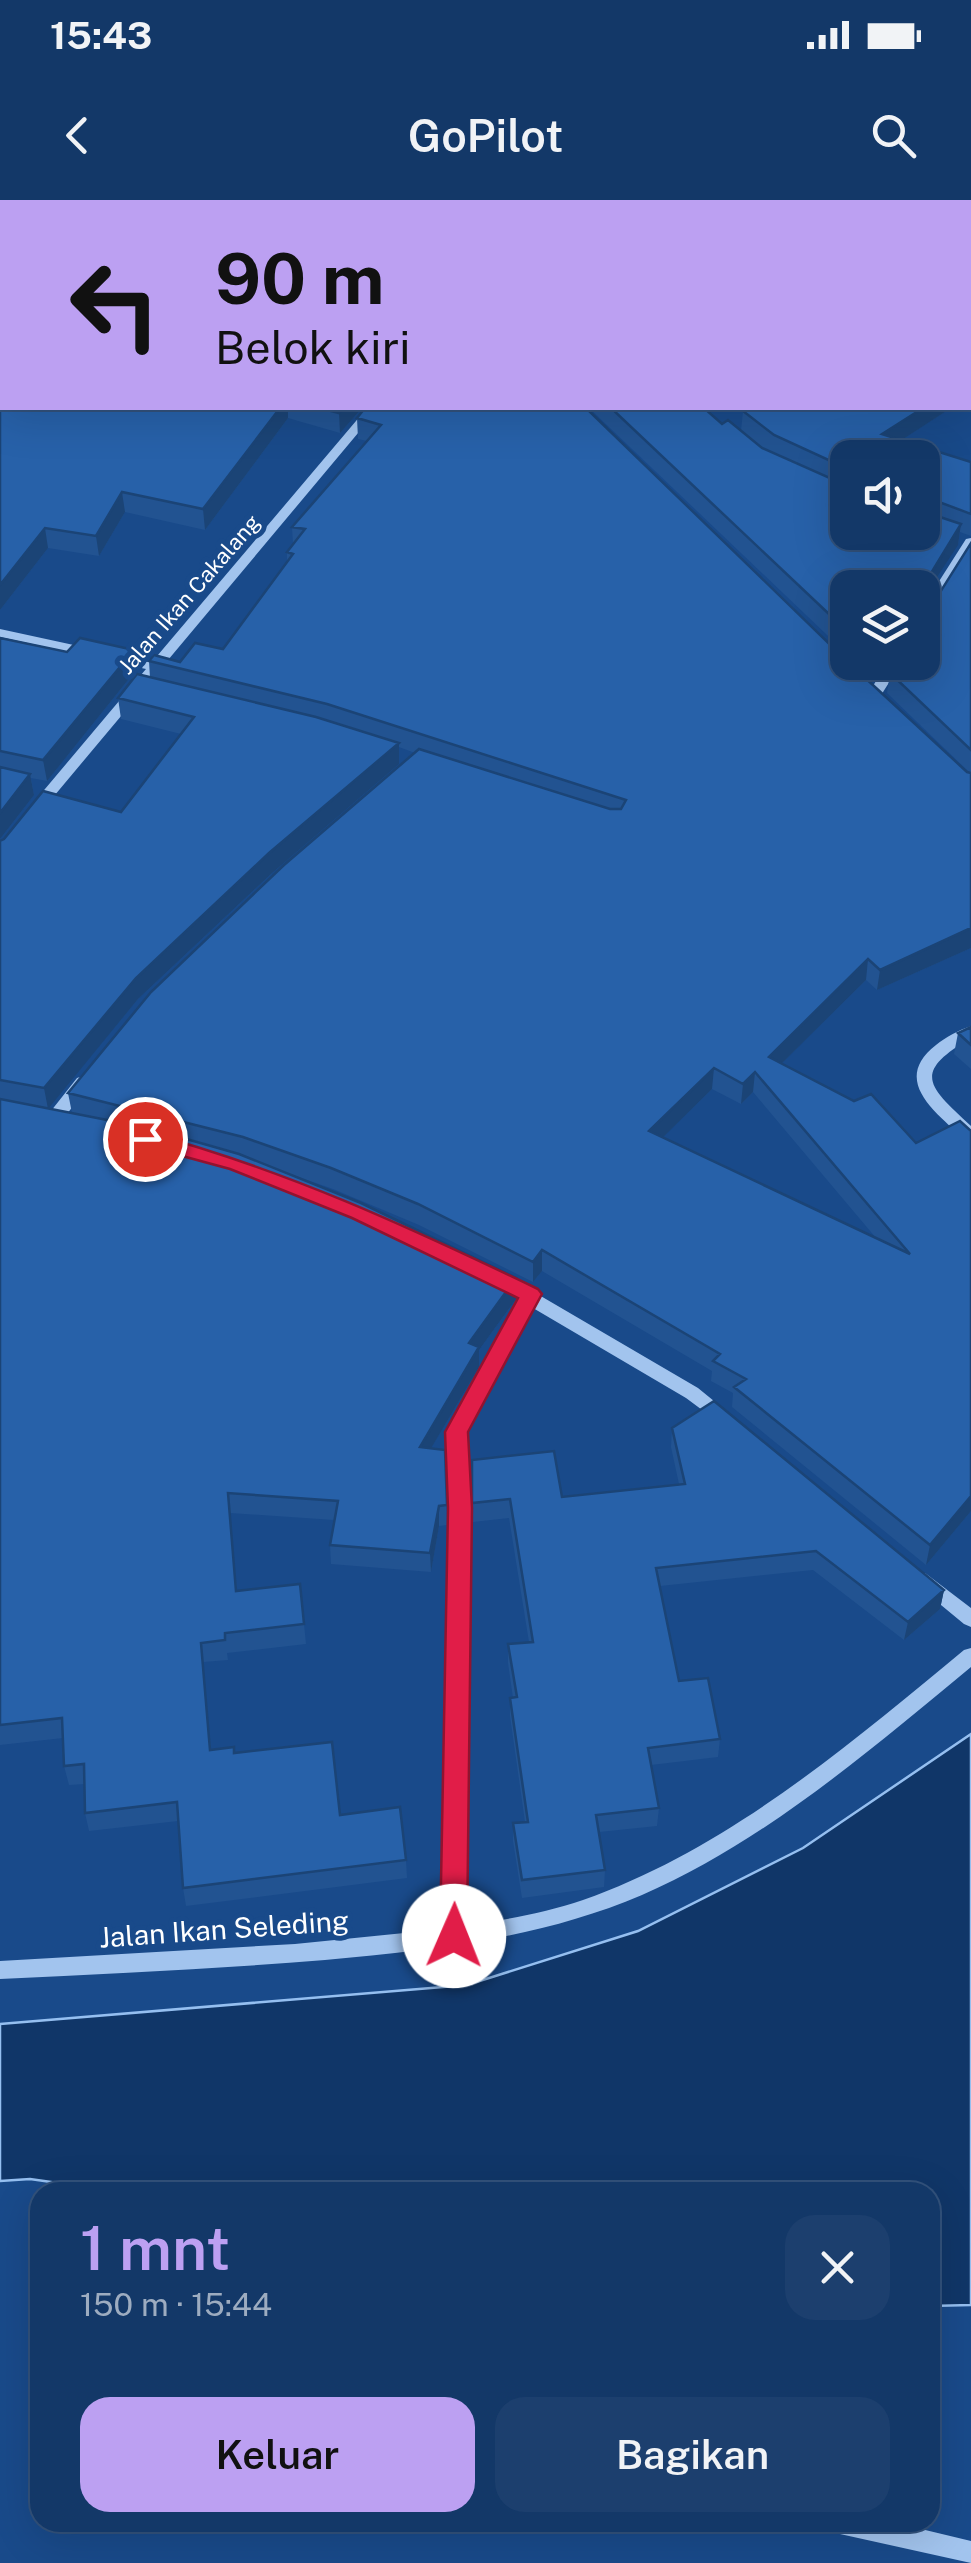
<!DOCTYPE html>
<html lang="id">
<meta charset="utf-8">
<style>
:root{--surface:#133868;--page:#1c3f6e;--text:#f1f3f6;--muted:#9dacc0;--line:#32527c;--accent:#bca0f2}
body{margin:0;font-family:"Public Sans",sans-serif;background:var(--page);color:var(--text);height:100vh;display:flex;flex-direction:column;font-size:38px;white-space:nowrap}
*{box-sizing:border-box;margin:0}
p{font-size:32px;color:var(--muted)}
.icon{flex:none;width:55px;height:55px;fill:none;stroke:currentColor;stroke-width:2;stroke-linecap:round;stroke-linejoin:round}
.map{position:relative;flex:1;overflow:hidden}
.side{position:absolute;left:30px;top:1982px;width:910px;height:350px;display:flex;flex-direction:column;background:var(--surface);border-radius:30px;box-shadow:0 10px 40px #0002,0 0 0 2px var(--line)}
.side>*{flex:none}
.banner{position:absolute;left:0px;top:0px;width:972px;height:210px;box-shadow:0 10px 40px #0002,0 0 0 2px var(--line);background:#bca0f2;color:#111;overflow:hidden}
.tools{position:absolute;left:830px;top:240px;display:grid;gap:20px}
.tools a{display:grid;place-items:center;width:110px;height:110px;border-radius:20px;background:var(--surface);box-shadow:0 10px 40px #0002,0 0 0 2px var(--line);font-size:50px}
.pin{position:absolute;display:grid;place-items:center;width:85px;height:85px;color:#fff;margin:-42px;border:5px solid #fff;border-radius:50%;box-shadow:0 2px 10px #0007}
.me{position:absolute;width:110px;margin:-55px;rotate:1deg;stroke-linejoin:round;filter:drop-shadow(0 0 8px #0008)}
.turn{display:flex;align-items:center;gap:35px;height:210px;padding:0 50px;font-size:45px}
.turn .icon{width:130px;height:130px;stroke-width:2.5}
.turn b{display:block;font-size:70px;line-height:85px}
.round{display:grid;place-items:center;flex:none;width:105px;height:105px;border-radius:30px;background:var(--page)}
.summary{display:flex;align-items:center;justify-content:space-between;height:170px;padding:0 50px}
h1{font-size:60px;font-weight:600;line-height:75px;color:var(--accent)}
.cta{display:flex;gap:20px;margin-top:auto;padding:20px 50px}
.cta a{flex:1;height:115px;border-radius:30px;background:var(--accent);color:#111;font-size:40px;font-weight:600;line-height:115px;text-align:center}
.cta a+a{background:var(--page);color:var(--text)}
.status{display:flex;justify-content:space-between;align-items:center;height:70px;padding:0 50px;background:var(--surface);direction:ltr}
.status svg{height:28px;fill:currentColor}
header{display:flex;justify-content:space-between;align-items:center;height:130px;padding:0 50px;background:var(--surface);font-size:45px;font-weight:600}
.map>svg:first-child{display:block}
.water{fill:#103668;stroke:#95bff0;stroke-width:2.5}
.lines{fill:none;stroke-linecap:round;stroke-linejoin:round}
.minor{fill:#a2c4ee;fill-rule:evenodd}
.wall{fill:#225391;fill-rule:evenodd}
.shaded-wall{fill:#1b4476}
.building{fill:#2761a9;stroke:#1b4476;stroke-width:2.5;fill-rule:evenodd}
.route{fill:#e11d48;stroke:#92132f;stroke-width:2.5}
.labels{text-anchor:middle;stroke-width:10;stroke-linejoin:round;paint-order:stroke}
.far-street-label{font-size:22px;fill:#fff;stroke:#194a8a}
.street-label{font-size:28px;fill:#fff;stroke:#194a8a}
</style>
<div class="status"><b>15:43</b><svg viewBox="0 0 49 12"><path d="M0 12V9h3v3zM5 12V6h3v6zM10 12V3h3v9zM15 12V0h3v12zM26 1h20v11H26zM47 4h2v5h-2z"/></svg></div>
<header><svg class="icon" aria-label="back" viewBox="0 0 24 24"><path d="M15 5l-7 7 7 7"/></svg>GoPilot<svg class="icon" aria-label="search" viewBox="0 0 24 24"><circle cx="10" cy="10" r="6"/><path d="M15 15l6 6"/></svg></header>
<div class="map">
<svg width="971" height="2363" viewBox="0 0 971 2363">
<rect width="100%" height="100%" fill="#194a8a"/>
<path class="water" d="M971,1534v571l-41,1v-114h-808l-92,-13 -30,2v-157l467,-39 171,-54 165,-83z"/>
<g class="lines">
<path class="minor" d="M367,208h12l-340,406h-10v-6l117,-139 -146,-32v-8l152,33z
M971,338v14l-42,67 -7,4v-15l44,-69z
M888,462h14l-24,38h-10l-2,-3z
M971,826v12c-60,35 -43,48 0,88v16l-6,-2c-28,-27 -75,-59 -29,-95 10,-8 23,-15 35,-19z
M83,876l6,2 2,4 -2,4 -30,38h-12l-2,-4 2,-4 30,-38z
M498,1073l39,18 2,4 159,93 38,31 -3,5h-12l-35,-26 -153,-90 -67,124 3,76 -5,418c40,-6 81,-13 119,-26 144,-51 265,-154 381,-250l7,-2v19c-102,84 -207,175 -329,228 -101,43 -208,55 -317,65 -108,9 -217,14 -325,19v-18l295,-17 149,-15 7,-421 -3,-76 72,-132 -28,-17 -2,-4z
M925,1373l46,35v19l-7,-3 -46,-38 -2,-5 2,-5z
M828,2322h64l79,19v22l-131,-29 -8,-4z"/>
</g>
<path class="wall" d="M0,0h493l-491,208h360l-22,25 -52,-15 -83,112 -80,-18 -26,44 -51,-8 -48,62z
M971,0v153l-1,-1z
M365,208l483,254 119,110 3,1 -83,-80 3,-20 81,-130v405l-94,42 -11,-10 -85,84 135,79 55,-12v380l-45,54 -194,-158 1,-14 -22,-12 1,-10 -170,-100 -9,11 -114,-57 -86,-36 -60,-21 243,110v21l-37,51v17l-48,81 14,2 2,75 -8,1 -8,46 -100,-8 -1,-19 4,-25 -104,-7 7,78 63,-7 6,60 -79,9 1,7 -25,2 8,88 23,3 106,62 66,45 1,18 -221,28 -3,-18 -5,-67 -89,10 -4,-18v-29l-16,1 -5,-19 -1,-28 -63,7v-904l121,-29 60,-78 -60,-15 -3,-21 32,-20 -1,-17 31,1 43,-13 64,-87v-10l6,-8 -1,-17 75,-86 -9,-2 -1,-21zM399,547l16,6 -347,340 4,20 -24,-5 90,-109 133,-125 128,-110zM712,889l29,15 12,-12 123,146 -214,-100z
M589,208h115l18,16 19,7 2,-20 208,-3 -50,32 70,22v74l-11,-4 -2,13 -110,43v67zM848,258l74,74h-74z
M0,438l136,32 -89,111 -16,-3 3,17 -34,44z
M855,462h28l-11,17z
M971,827v42l-17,-15 4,-21z
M672,1228l272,162 -4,19 -36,31 -91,-70 -153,16 19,95 41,58 -2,18 -67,8 8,43 -2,18 -58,6 6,38 -1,17 -82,11 -9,-57v-18l12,-1 -15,-106v-18h3l-5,-35v-19l21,-2 -20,-124 -36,4 -1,-62 90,37 117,-13 -8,-37z"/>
<path class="shaded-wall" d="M280,208h8v10l-83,112 -2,-21z
M344,208h18l-22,25 -1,-20z
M923,208h28l-71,46 2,-20z
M122,292l3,20 -26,44 -3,-20z
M961,324l-3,21 -36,55v-15z
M45,328l3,20 -48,62v-25z
M134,450l2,20 -89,111 -4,-21z
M874,462h9l-11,17z
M399,543v21l-128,110 -133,125 -90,110 -4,-21 92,-110 133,-125z
M30,574l4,21 -34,44v-26z
M971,728v20l-94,42 3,-20z
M868,759l-2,21 -99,98 2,-21z
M714,868l-2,21 -64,63 1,-21z
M755,872l-2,20 -12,12 2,-20z
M542,1050v21l-9,11v-20z
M516,1078v21l-37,51v17l-59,100v-20l49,-104z
M971,1296v15l-45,54 4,-20z
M439,1306v20l-8,46 -1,-19z
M944,1390l-4,19 -36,31 4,-18z"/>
<path class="building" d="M0,0h486l2,2h-486v55l-2,-7z
M655,0h65l10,2h-78z
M846,0h125v117l-1,-115h-127z
M2,58v150h278l-77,101 -81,-17 -26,44 -51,-8 -45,57v-326z
M320,208h24l-5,5z
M365,208h221l262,254 119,110 4,1v155l-91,42 -12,-11 -99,98 85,44 17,-7 45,49 44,-22 11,10v365l-41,49 -196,-158 12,-8 -33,-18 7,-7 -178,-104 -9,12 -115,-58 -87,-36 -88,-31 -175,-44 83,-101 133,-127 135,-116 191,60h11l5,-9 -299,-96 -178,-43 5,-6 26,7 15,-19 28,6 70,-95 -6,-2 18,-23 -13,-2 89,-102 -24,-7zM714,868l29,16 12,-12 155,182 -261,-123z
M611,208h93l18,16 6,-4 34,28 86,38v46h74v-21l39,13 -39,64h-74v44z
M749,208h174l-41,26 89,28v52l-45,-17 -4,2v-41h-74v11l-74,-34 -31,-24z
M971,343v207l-81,-77 5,-11h27v-57l12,-3z
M0,438l67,14 13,-14 54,12 -91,110 -43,-9z
M137,474l179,43 83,26 -130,110 -133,125 -92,110 -44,-8v-239l4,-2 39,-48 78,21 73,-95 -76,-19z
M0,567l30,7 -30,39z
M971,827v18l-13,-12z
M0,899l148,29 91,26 122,49 155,75 -47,65 10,4 -59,100 25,3 2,55 -8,1 -9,47 -100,-8 8,-44 -110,-8 8,98 64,-7 4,40 -79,9v7l-24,3 9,107 24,-3v6l98,-11 8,73 60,-8 6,53 -223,28 -6,-86 -92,11 -1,-49 -20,2 -2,-48 -62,7z
M714,1201l230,189 -36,32 -92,-71 -160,17 23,113 29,-3 12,61 -72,9 11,60 -63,7 9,55 -83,10 -9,-57 15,-1 -18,-124 7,-1 -9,-53 25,-2 -23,-143 -38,4v-43l82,-9 8,46 123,-13 -13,-56z"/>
<path class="route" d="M145,932c139,37 264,95 393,157l4,5 -74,138 4,76 -5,428 -4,9h-19l-4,-9 8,-428 -3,-76 73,-134 -166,-80 -122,-49 -92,-25v-10z"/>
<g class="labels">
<g class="far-street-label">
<text transform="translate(189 394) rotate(-49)" y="8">Jalan Ikan Cakalang</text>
</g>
<g class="street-label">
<text transform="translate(224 1729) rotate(-4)" y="10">Jalan Ikan Seleding</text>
</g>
</g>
</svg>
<div class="tools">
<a><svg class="icon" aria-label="sound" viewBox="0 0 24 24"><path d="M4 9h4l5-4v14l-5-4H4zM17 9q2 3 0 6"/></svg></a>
<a><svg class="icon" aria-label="layers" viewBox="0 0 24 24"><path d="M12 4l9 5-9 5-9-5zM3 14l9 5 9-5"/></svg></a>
</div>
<div class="pin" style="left:145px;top:939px;background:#d93025"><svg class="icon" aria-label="arrive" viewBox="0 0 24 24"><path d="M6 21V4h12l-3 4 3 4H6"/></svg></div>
<svg class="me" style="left:454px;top:1736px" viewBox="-20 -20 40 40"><circle r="19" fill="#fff"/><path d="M0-13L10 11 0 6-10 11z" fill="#e11d48"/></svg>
<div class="banner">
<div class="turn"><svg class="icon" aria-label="left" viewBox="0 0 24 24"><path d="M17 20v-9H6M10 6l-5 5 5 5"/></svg><div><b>90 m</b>Belok kiri</div></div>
</div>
<section class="side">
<div class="summary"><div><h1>1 mnt</h1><p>150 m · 15:44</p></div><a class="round"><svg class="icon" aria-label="close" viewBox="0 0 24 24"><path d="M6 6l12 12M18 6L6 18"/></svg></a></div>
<div class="cta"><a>Keluar</a><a>Bagikan</a></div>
</section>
</div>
